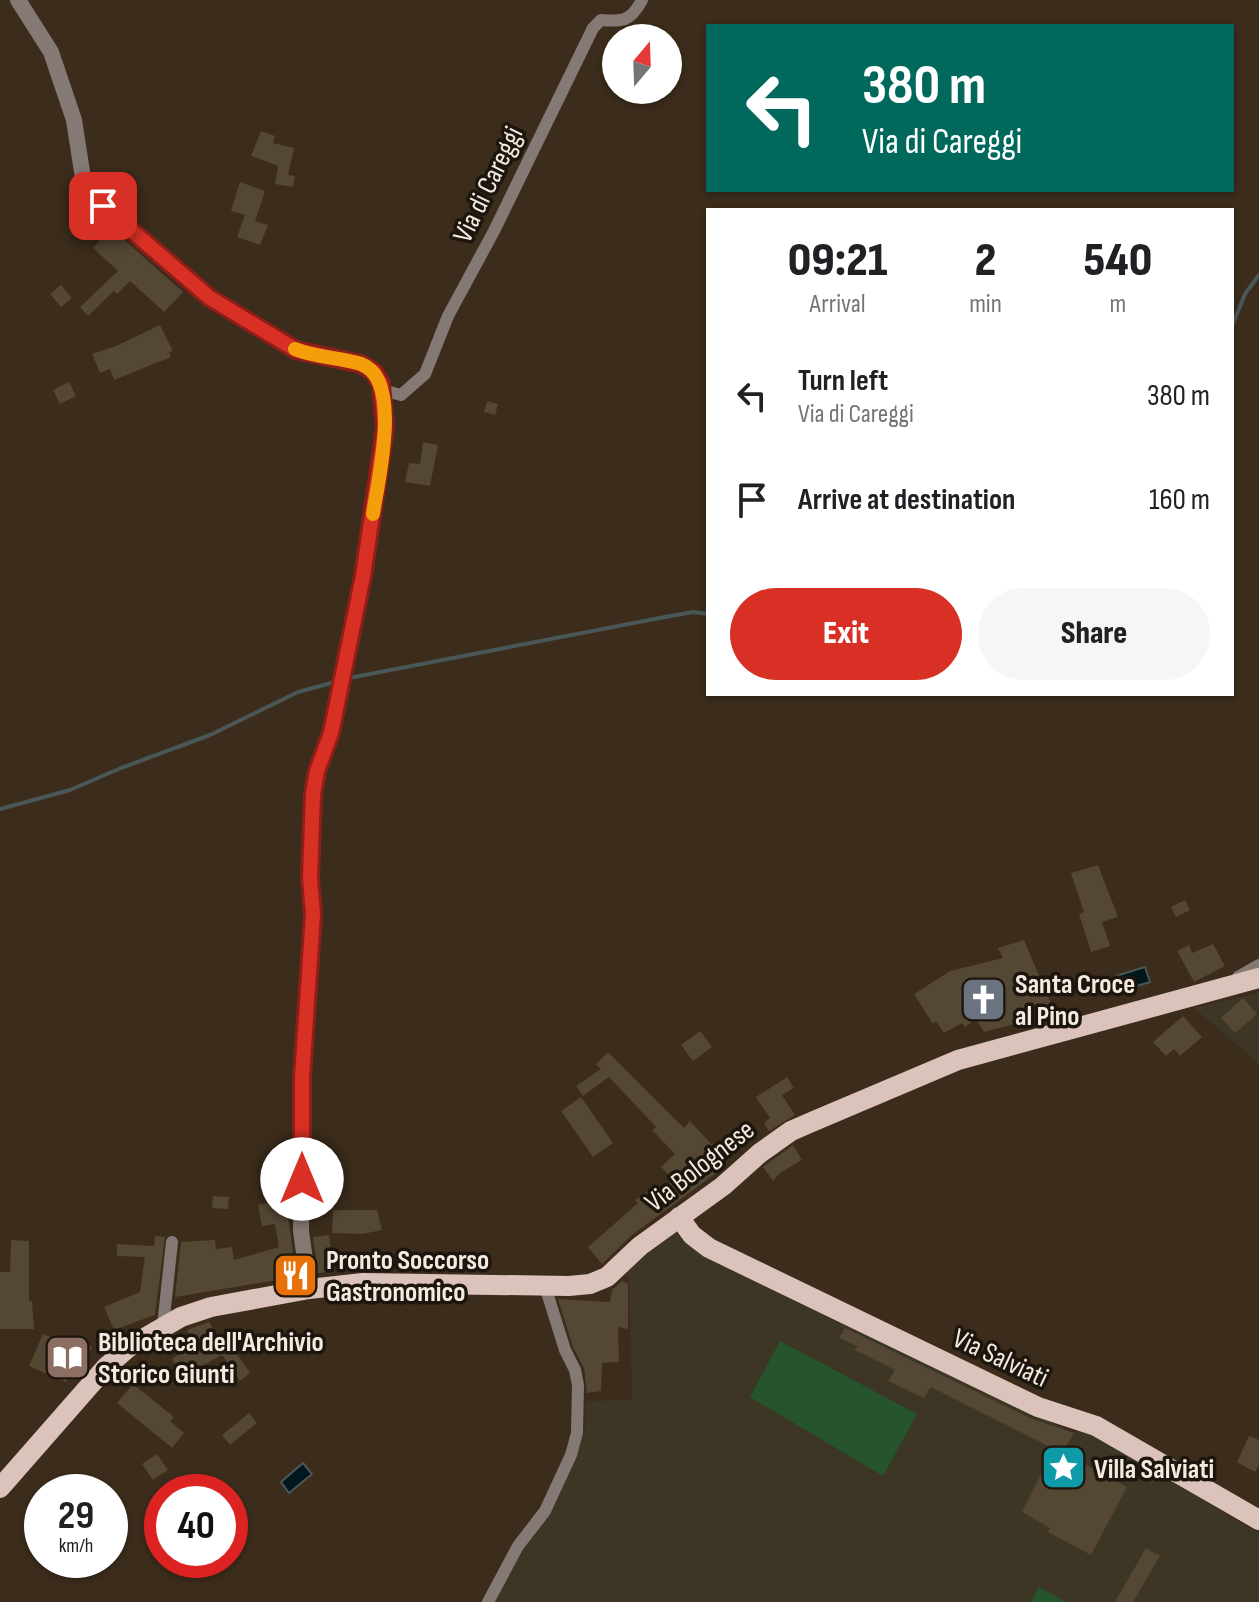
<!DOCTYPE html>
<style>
:root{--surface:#fff;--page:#f6f6f6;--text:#202124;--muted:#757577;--accent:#d93025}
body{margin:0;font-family:"Sofia Sans Condensed",sans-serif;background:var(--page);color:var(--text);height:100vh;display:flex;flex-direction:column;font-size:30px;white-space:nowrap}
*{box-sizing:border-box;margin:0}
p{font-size:26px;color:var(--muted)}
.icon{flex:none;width:44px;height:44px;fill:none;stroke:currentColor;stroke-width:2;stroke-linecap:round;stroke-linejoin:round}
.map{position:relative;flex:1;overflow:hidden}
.drawer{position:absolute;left:706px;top:208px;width:528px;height:488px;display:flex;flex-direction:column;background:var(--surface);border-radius:0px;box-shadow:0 2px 6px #0004}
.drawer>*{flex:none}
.hud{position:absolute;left:706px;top:24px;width:528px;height:168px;border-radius:0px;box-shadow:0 2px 6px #0004;background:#00695c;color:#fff;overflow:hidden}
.needle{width:52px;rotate:19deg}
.fabs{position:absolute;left:602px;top:24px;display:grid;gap:16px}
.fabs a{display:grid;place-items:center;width:80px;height:80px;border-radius:50%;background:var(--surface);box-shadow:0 2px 6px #0004;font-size:40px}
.speed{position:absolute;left:24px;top:1474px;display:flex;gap:16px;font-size:40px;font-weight:700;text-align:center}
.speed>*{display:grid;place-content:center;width:104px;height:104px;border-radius:50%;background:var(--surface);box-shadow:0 2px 6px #0004;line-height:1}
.speed small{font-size:20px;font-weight:400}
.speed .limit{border:12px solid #d22;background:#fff;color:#111}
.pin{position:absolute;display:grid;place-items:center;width:68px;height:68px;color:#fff;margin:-34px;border-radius:16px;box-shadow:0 4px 12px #0006}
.me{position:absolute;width:88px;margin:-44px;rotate:0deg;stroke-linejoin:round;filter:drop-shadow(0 0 6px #0008)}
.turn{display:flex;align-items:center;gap:28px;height:168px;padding:0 24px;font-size:36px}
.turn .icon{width:104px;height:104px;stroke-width:2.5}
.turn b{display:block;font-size:56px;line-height:68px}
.eta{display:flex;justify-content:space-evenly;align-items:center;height:136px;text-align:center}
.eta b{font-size:48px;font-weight:800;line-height:56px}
.button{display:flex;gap:16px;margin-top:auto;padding:16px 24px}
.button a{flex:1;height:92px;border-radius:48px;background:var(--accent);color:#fff;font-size:32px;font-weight:800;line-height:92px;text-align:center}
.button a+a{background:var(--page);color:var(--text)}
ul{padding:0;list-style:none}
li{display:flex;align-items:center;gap:24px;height:104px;padding:0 24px}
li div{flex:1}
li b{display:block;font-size:30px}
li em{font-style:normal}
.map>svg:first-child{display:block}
.education{fill:#3d3625}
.green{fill:#25542d}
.water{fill:#00181d;stroke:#495757;stroke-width:2}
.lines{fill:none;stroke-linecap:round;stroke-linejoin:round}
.stream{stroke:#495757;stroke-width:4}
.building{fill:#544733}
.minor{stroke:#857975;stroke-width:12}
.tertiary{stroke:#857975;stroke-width:16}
.primary{stroke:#dbc2bb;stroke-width:20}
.route-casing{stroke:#8d1f18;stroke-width:20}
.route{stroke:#d93025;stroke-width:14}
.slow{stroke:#f59e0b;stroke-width:14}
.labels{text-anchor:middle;stroke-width:7;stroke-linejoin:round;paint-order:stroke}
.street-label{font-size:28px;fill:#f4eadf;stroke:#1d160e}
.poi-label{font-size:28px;font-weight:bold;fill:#f4eadf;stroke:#1d160e;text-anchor:start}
</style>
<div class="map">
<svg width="1259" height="1602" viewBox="0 0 1259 1602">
<rect width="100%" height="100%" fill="#3b2c1b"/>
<path class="education" d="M1259,993v71l-65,-56z
M674,1227l18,21 172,85 210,100 5,-9 45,22 98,66 37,21v69h-765l25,-46 35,-49 22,-48 9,-30 1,-28 46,-1 -3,-121 -5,-10z"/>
<path class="green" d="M780,1341l137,73 -34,62 -133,-79z
M1039,1587l27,15h-35z"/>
<path class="water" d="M1145,967l5,15 -30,9 -4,-15z
M303,1463l9,11 -23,19 -8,-11z"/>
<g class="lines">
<path class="stream" d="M1232,326l13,-32 14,-19
M349,678l316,-61 28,-5 15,2
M0,809l70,-19 51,-22 89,-33 88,-43 37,-10"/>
</g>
<path class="building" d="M261,131l14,5 -2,7 21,5 -6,27 7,1 -2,11 -18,-3 3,-18 -27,-10z
M240,182l25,9 -10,30 13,4 -8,20 -23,-8 8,-22 -14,-4z
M111,228l72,64 -19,20 -34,-31 -13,13 -3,-3 -26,25 -8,-9 38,-36 -25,-23z
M61,285l11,13 -11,9 -11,-13z
M160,325l13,26 -4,1 2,5 -57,23 -4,-11 -10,4 -8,-19 24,-8z
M69,382l7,14 -16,8 -7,-14z
M487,401l11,3 -3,11 -11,-3z
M423,442l15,3 -8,41 -25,-4 4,-19 11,1z
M1098,865l20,52 -16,5 8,24 -19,6 -12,-38 5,-2 -13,-39z
M1185,900l5,10 -14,7 -5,-10z
M1024,940l31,73 -71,19 -8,-13 -11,8 -3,-4 -18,10 -8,-12 -3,3 -19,-30 36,-23 53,-13 -5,-10z
M1213,944l12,22 -31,16 -17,-31 12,-6 3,8z
M1243,998l14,16 -22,19 -14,-15z
M1183,1016l19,21 -22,19 -6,-7 -8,7 -13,-14z
M700,1031l12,16 -19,14 -12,-16z
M608,1052l76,76 6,-7 24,26 -6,5 15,16 -91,67 -30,29 -14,-17 50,-44 -3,-3 15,-11 6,7 17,-16 -12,-13 14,-13 -23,-24 4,-3 -47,-50 -26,19 -7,-10 25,-17 -5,-5z
M787,1077l7,11 -12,7 13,20 -26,16 -5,-8 6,-5 -14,-21z
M581,1097l32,46 -20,14 -32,-46z
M793,1145l9,15 -22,13 -7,8 -10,-14z
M213,1196l16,1 -1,12 -16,-1z
M286,1199l10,78 -121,20 6,-55 34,-2 1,9 16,-2 2,13 45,-13 -4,-23 -13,2 -4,-21z
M333,1210h44l5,20 -19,4 -31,-1z
M329,1235l5,36 -16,2 -5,-36z
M155,1236l10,1 -10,78 -41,15 -10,-23 36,-15 5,-35 -28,-1v-12l37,2z
M11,1240l18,1v60h3l2,28h-34v-57h10z
M622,1281l6,3v45l-10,-2 1,35 -17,1 -1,28 -14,2 -3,-25 -11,-21 -15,-48 52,3 2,-12z
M209,1322l12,20 11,-7 7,12 -4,4 15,22 -10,8 -18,-26 -40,22 -10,-18 22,-14 -7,-15z
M845,1328l187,91 42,14 -10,17 8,4 -2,2 57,31 -36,68 -43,-23 2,-4 -28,-16 28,-57 -3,-2 3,-6 -119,-60 -7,11 -36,-17 7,-11 -40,-20 2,-4 -18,-8z
M43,1334l27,11 2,-6 20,8 -12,30 -10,-4 -4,9 -37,-16z
M133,1384l41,33 -4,4 14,12 -12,15 -55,-45z
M249,1413l8,10 -27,22 -8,-10z
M1249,1436l10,4v25l-4,7 -18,-10z
M157,1454l11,16 -15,10 -11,-16z
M1146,1548l14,8 -27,46h-18z"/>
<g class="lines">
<path class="minor" d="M382,390l19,5 24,-21 23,-58 46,-85 99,-203 8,-8c22,2 30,1 41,-20
M1238,977l21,-12
M163,1326l9,-84
M488,1602l30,-56 27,-35 26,-56 6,-22 1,-48 -3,-15 -10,-20 -20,-64"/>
<path class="tertiary" d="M18,0l33,52 23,68 9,58 6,12 14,16 107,92 86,52 65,14 13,8 7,12 4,44 -22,148 -32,157 -14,38 -4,23 -3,84 3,36 -11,163 -1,154 8,58"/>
<path class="primary" d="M679,1217l13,18 17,13 329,159 58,19 163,94
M0,1488l106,-121 23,-20 52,-30 30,-10 98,-18 54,-6 206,3 21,-2 17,-7 33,-31 83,-60 37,-33 31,-22 23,-10 144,-61 301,-82"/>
</g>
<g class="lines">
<defs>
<path id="route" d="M103,206l107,92 86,52 65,14 13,8 7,12 4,44 -22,148 -32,157 -14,38 -4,23 -3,84 3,36 -11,163v102"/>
</defs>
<use href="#route" class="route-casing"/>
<use href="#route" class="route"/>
<path class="slow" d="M295,349c21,9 45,8 66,15 42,15 17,116 12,150"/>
</g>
<defs>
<symbol id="church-square" viewBox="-11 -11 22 22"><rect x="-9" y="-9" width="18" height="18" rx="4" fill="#6b7280" stroke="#1d160e"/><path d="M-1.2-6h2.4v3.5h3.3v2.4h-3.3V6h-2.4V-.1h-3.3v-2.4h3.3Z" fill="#fff"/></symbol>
<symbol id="restaurant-square" viewBox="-11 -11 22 22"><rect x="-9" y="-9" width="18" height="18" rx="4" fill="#e8710a" stroke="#1d160e"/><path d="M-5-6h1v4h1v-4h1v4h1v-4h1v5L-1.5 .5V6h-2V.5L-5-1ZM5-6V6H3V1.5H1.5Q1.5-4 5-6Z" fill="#fff"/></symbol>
<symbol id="library-square" viewBox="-11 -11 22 22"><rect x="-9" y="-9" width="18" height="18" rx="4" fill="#8d6e63" stroke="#1d160e"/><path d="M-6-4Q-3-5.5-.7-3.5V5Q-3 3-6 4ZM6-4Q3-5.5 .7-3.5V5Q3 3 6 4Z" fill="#fff"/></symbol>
<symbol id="sight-square" viewBox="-11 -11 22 22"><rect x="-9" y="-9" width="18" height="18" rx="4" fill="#0f9aa8" stroke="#1d160e"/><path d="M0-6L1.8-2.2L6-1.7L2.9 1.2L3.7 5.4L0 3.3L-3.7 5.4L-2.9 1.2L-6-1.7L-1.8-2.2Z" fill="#fff"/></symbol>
</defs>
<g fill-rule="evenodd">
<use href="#church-square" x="958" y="974" width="51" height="51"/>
<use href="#restaurant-square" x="270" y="1250" width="51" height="51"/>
<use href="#library-square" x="42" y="1332" width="51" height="51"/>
<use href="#sight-square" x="1038" y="1442" width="51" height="51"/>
</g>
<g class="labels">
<g class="street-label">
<text transform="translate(487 184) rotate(-64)" y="10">Via di Careggi</text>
<text transform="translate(699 1165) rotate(-38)" y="10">Via Bolognese</text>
<text transform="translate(1001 1357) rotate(25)" y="10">Via Salviati</text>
</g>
<g class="poi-label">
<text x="1015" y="993">Santa Croce<tspan x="1015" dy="32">al Pino</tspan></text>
<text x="326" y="1269">Pronto Soccorso<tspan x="326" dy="32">Gastronomico</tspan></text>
<text x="98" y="1351">Biblioteca dell'Archivio<tspan x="98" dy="32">Storico Giunti</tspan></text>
<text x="1094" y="1478">Villa Salviati</text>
</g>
</g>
</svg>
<div class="fabs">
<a><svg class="needle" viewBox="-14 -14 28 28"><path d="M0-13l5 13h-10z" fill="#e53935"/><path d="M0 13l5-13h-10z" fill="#757577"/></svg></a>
</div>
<div class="speed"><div>29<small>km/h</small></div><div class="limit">40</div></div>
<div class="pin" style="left:103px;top:206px;background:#d93025"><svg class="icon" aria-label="arrive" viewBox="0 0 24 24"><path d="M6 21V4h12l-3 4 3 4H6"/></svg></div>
<svg class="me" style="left:302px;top:1179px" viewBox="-20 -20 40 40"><circle r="19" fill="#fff"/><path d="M0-13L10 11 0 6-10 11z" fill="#d93025"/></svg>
<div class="hud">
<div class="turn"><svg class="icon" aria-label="left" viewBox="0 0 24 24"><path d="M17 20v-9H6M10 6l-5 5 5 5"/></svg><div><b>380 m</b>Via di Careggi</div></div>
</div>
<section class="drawer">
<div class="eta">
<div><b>09:21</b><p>Arrival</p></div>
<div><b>2</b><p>min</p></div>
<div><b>540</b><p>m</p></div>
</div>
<ul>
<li><svg class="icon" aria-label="left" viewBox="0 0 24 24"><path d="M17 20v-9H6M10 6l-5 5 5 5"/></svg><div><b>Turn left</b><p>Via di Careggi</p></div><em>380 m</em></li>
<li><svg class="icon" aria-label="arrive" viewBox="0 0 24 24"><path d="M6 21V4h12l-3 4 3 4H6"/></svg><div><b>Arrive at destination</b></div><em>160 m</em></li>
</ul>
<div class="button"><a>Exit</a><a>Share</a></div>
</section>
</div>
